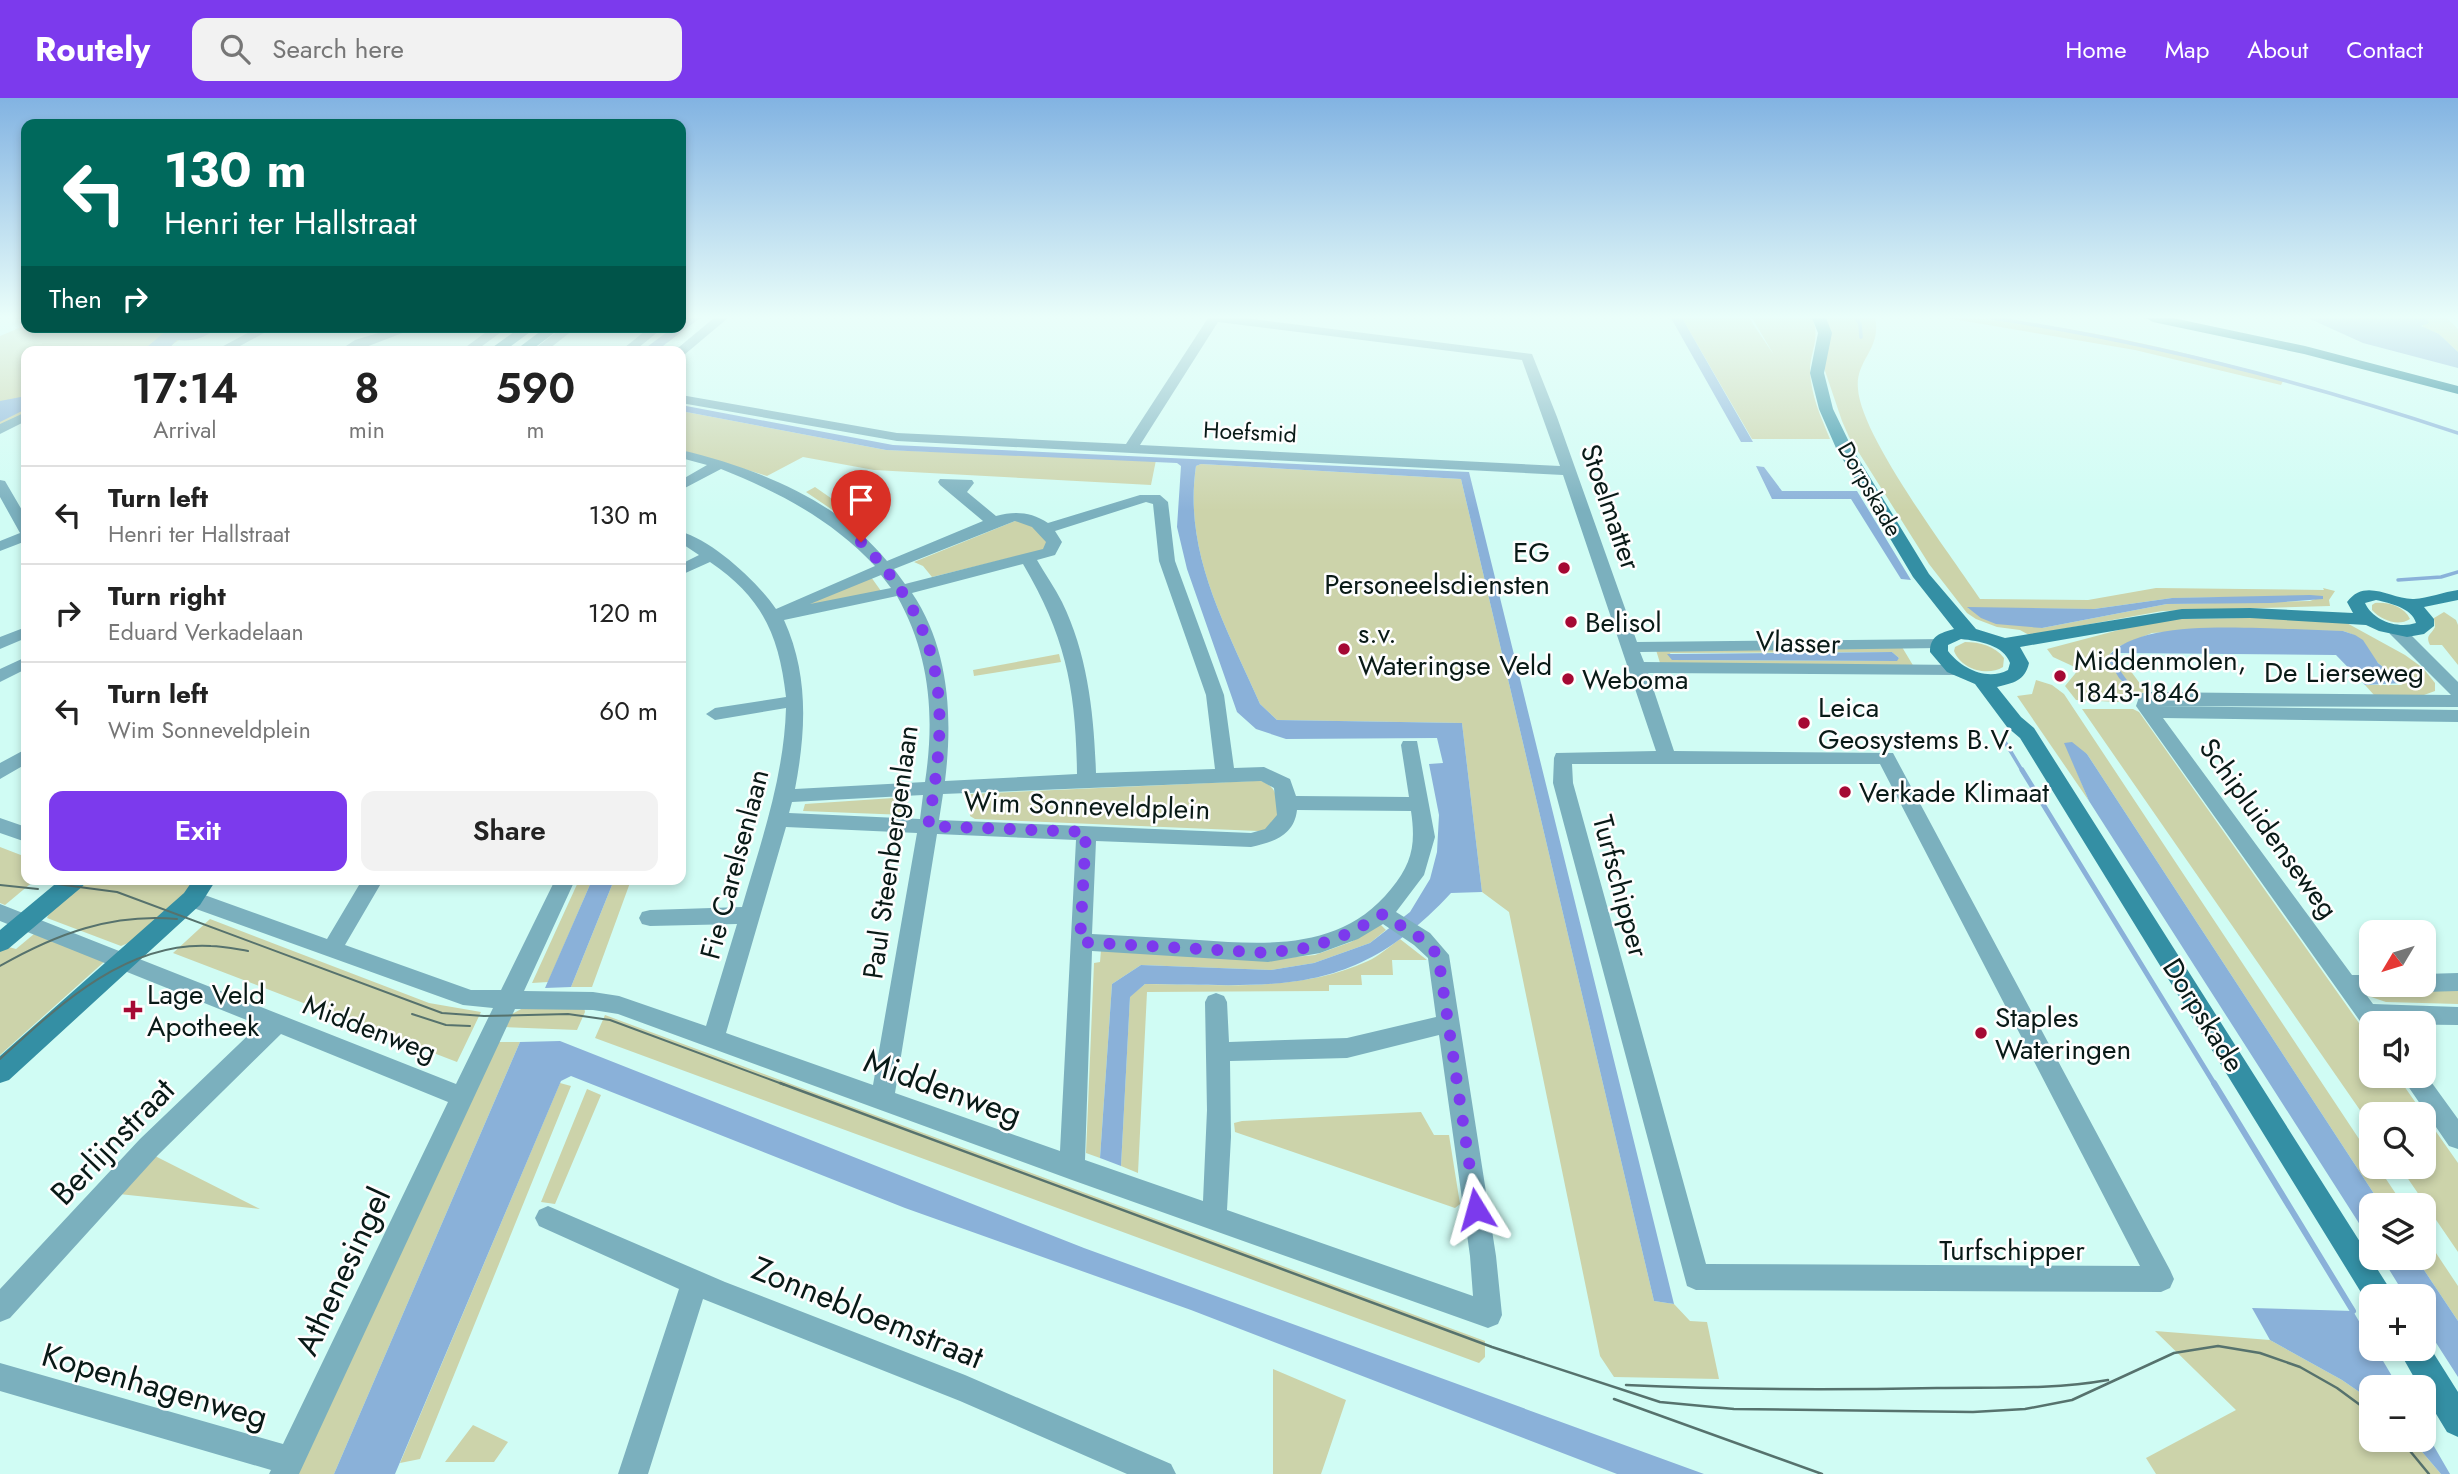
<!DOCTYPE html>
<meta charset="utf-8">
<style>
:root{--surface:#fff;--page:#f2f2f2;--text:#222;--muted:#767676;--line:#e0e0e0;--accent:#7c3aed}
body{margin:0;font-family:Jost,sans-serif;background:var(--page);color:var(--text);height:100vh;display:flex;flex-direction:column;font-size:26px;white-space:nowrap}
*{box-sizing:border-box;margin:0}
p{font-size:23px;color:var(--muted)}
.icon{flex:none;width:38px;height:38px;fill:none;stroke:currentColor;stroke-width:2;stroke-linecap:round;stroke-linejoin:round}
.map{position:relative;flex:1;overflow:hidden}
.sheet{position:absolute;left:21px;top:248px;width:665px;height:539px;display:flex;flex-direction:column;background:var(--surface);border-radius:14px;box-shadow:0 4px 10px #0003}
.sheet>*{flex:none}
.hud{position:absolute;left:21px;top:21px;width:665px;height:214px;border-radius:14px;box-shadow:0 4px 10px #0003;background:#00695c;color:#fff;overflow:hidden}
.needle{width:46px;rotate:232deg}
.tools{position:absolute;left:2359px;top:822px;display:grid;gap:14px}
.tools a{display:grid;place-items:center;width:77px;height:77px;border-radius:14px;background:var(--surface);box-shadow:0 4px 10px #0003;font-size:35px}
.pin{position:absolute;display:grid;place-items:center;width:60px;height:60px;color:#fff;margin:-72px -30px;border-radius:50% 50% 50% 0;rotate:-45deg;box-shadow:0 0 7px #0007}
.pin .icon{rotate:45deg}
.me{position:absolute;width:77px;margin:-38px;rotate:352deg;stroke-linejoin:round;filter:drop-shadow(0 0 5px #0008)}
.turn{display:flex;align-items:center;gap:24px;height:147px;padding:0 28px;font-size:32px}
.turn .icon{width:91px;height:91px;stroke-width:2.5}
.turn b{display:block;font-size:49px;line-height:60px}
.then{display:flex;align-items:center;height:66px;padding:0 28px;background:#0003;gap:14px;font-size:26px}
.eta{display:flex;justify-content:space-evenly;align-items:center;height:119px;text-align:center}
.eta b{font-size:42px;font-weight:600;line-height:49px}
.cta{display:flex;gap:14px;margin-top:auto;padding:14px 28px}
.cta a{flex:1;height:80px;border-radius:14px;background:var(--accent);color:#fff;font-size:28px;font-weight:600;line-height:80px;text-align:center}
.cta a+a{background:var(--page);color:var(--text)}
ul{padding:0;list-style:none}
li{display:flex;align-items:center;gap:21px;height:98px;padding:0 28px;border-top:2px solid var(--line)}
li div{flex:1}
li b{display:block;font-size:26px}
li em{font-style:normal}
header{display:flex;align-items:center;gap:42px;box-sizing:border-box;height:98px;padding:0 35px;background:var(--accent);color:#fff}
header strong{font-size:33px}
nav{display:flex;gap:38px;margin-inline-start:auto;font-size:24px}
.search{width:490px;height:63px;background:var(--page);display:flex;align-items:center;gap:18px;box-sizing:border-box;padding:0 24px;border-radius:14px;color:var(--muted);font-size:26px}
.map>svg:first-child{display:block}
.green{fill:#ccd3aa;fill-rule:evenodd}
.water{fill:#8ab1d9}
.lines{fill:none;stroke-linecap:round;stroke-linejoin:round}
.stream-far2{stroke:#8ab1d9;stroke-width:3.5}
.stream-far1{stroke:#8ab1d9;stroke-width:5}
.stream{stroke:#8ab1d9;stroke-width:6}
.street{fill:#7bb0be;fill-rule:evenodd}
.secondary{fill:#348fa4;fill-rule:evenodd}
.primary{fill:#0a7489;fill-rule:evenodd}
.tram-far1{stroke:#56726d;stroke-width:2}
.tram{stroke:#56726d;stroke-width:2.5}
.route{stroke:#7c3aed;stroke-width:12;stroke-dasharray:0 21.6}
.poi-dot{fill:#a50934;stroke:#fefefe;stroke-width:2.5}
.labels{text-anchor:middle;stroke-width:5;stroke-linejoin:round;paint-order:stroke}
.far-street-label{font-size:23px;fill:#091a17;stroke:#fefefe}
.street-label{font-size:28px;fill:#091a17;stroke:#fefefe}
.poi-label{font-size:28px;fill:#091a17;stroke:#fefefe;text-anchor:start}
.near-street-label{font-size:33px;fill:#091a17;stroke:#fefefe}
</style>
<header>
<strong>Routely</strong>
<div class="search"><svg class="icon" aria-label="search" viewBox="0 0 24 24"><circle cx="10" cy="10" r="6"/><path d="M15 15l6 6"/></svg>Search here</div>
<nav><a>Home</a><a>Map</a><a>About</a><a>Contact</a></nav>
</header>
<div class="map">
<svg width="2458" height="1376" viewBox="0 0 2458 1376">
<rect width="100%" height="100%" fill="#d0fcf4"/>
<path class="green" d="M1682,220h67l25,37 -22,-37h60c9,20 -2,33 -2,53 1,25 11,46 20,68h-78z
M1824,220h51c7,31 -20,42 -17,71 3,48 92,165 122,210l108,1 68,-12 168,2 -1,-2 12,3 -6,9 1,6 -168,5 -133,24 -9,-5 -23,-3 -21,-8 -9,-6 -38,-49 -80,-127 -7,-16 -20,-59zM2323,498l-13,5 -143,3 -125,24 -74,-20 126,1 78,-11z
M1947,220c109,0 232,33 337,61l-3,6 -146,-35z
M2427,220h20l11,11v23l-19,-18 -16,-6v-4l7,-4z
M26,227v2h172l-26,18 -3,7h-143v61l-26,14v-91z
M681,313l205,39 270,10 -5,25 -277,-15 -71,-13 -36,19 -86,-26z
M1201,366l260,15 193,822 20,3 16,17 17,1 12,57 -105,-2 -14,-21 -91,-444 -27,-20 -20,-169 -185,-3 -17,-16c-34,-78 -77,-151 -64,-238z
M815,389l56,39 -9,4 -56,-38z
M1015,423h11l21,16v12l-115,28 -9,-11 -9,-4z
M871,479l10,14 -71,17 -3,-5z
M2375,505c13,-1 29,3 35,16 -12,8 -29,1 -38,-9v-5z
M2444,514l12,8 2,5v40l-16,-20h-12c-5,-10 1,-10 5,-18l-1,-9z
M2298,519l47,5 60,33 18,13 12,15v8l-11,4h-50l-9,-10h37c-8,-11 -16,-15 -26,-24 -14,-14 -11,-24 -33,-30l-148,-1 -43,3 -37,15 -8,10 17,26 -9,-21 6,-5 26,35 -22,-1 1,6 -9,-1 2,5 -43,-2 -11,-14 14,-17 -26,-12 -6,-8 102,-27 28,-3z
M1965,544c15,0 30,4 39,16l-1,9c-16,10 -42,2 -49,-16l1,-4z
M1902,549l12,20 -254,-4 -4,-13zM1892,554l7,6 -3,3 -223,-1 -3,-7z
M1059,556l2,8 -87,14 -1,-6z
M2036,582l16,5 12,9 307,463v10h7l26,39h-22l-295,-452 -22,-11 24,58 -72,-105 15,-2z
M2082,611h51l6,3 232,328v36h26l61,87v89l-58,-85h24v-52h-53v11z
M1254,680c25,9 22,15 24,39l-13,17 -7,-3 -283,-12 -5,-3 2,-13 -3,-9 284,-13z
M908,699l-2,18 -103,-4 2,-7z
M0,749l26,10v23h9l-30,25 -5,-2z
M79,782h121l-60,58 -19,8 -74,-28 5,-12z
M579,782h13l-44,102 -16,1z
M614,782h17l-39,107h-21z
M210,821l219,84 52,9 -24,50 -284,-109z
M1380,826l6,6 -16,13 -56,20 -43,7 -130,-5 -29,19 -12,174 -14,-5 8,-190 6,-1 1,-12 163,10 51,-5 36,-13z
M34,836l71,27 -105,94v-105l5,-4 11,3z
M1400,841l27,21h-35l1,15h-32l1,10h-33v6l-182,1 -9,181 -17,-7 9,-170 15,-12c75,0 153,9 223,-23 11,-5 22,-15 32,-22z
M2424,880h34v26l-72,-2 -18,-6 -3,-11 3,-6h3v6h53z
M584,908l1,6 -8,18 -72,-3 7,-13 13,-7z
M605,917l880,326v16l-6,6 -884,-325z
M496,944h24l-186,432h-40z
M560,985l11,3 -151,373 -20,4z
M587,991l14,6 -46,109 -14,-2z
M1421,1014l13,23h15l11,69 -5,4 -220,-76 -1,-9 8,-2z
M155,1058l105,53 -141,-15z
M2424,1137l34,51v35l-42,-63h8z
M2155,1233l115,9 72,40 29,20v40h41l29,34h-285l-10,-16 90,-48z
M1273,1271l73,31 -25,74h-48z
M473,1327l35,17 -14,20h-49z"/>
<path class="water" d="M686,220h14l-45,34h-15l34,-25h7v-5z
M1671,220h11l71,124h-12z
M2308,220h119l2,5 -8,3 18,8 19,18v16l-95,-25z
M171,229h46c-10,11 -26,15 -40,13l-9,9 1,3h-33l12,-6z
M26,298v13l-26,13v-21z
M681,307l212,40 576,27 205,832 -20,-3 -193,-822 -260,-15 -5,2c-13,87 30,160 64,238l17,16 185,3 20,169 -31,1c-98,106 -173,92 -306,91l-15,13 -9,169 -21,-8 12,-174 29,-19 130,5 43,-7 56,-20 40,-31 20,-33 7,-27 2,-37 -10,-51 14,-1 -6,-25 -151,1 -30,-10 -19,-17 -50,-143 -10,-42 4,-61 -4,-3 -291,-13 -205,-39z
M1756,368l8,1 18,24h75l54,89 -10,-1 -50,-80h-79z
M2310,497l13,1v3l-52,4 -104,1 -125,24 -46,-4 -15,-6 -14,-11 127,2 78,-11z
M2293,531l50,2 12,4 8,5 15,23 25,20 -38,2 -29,-30 -218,-2 3,5 -5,7 16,22h-4l-9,-9 -12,-20c30,-40 140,-29 186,-29z
M1892,554l7,6 -2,3 -225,-1 -5,-6z
M2072,644l15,12 295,452h-11v36l-282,-441 -25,-58z
M592,782h22l-43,107 -26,1z
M560,943l524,207 620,226h-87l-426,-164 -286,-102 -334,-132 -10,5 -166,393h-61l186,-432z
M2382,1160h34l42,63v56l-34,-53v-27h-18z
M2252,1210l101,3 18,31v7h5l23,39h-28v12l-29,-20 -72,-40z
M2424,1331l26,45h-9l-29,-34h12z"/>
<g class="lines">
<path class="stream-far2" d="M1856,220l4,6 1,13
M1992,220c159,24 313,64 466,115
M2398,482l43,-3 17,-5
M2005,644l18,30"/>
<path class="stream-far1" d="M2022,672l193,315"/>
<path class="stream" d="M2214,985l139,228"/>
<path class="street" d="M714,220h14l-44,37h-3v-3h-8z
M1208,220h37l287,36 25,63 80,225 308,-3 3,4 -3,4 -6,1 -299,4 4,10 317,3 3,4 -9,6 -307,-2 26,78 219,2 277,517 4,9 -4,9 -9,4 -465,-2 -9,-4 -134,-503 1,-25 2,-5 100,-2 -93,-276 -666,-34 -216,-38v-8l216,38 229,11zM1218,224l304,38 38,106 -420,-21zM1572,666h308l260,502 -434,-2 -133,-481z
M259,229h16l-46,25h-17z
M398,229h20l-65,25h-16l18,-12z
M493,229h15l-34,25h-15z
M563,229h14l-32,25h-15z
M650,229h14l-31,25h-14z
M26,314v9l-26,13v-10z
M681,352c75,18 155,49 206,111l96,-40 -43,-36 -2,-3 2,-3 32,1 2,3 -7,9 29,24c19,-5 35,-4 52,7l92,-28h20l8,7 7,59 49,134 10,73 30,-1 26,12 6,17 113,1 -8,-52 2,-4h14l18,96 -11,38 -28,37 34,21 19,22 47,301 6,59 -4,9 -10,4 -416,-148 -454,-166 -25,-4 -78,-1 -216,465h-30l2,-4 -271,-79v-28l283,81 165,-342 -167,-68 -123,121 -148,163 -10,4v-33l140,-150 119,-114 -259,-104v-17l456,180 37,-76 -30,-3 -278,-100 -3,-6 3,-6 7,-2 7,2 128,46 35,-59h21l-38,65 126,45h30l54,-110h20l-51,111 69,1 26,4 87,30 31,-102 -87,2 -8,-2 -3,-6 3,-6 8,-2 92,-3c19,-65 42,-130 44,-199l-71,12 -9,-6 9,-6 71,-11c-7,-62 -24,-100 -76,-135l-29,13v-11l18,-9 -18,-12v-11c30,7 78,51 95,77l99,-43c-43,-46 -96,-74 -154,-97l-40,21v-10l26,-15 -26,-7zM1146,404l7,2 6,57 47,134 9,74 -119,4c-2,-58 -8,-118 -34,-171 -7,-14 -17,-28 -25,-42l18,-5 7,-13 -7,-11zM1015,423l17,6 14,15 -3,7 -138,35 -11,-15zM1023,466c43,73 53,126 54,210l-132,7c8,-65 4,-133 -33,-188zM881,477l10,13 -81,16zM897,498c33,59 38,120 28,186l-130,7c11,-58 14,-114 -11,-169zM1261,683l13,7 3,27 -12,14 -14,4 -312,-13 4,-26zM923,697l-3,24 -131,-6 3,-11zM1297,712l114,1c5,34 1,52 -20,78 -49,61 -122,56 -192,51 -35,-2 -71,-4 -107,-6l4,-93 155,6c22,-5 43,-11 46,-37zM786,729l131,6 -44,252 -147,-52zM937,736l139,6 -16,311 -165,-58zM1383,826l31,21 14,13 8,59 -89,21 -118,4 -2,-40 -3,-6 -8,-3 -8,3 -3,6 2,108 -4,91 -118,-41 7,-209 176,11 52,-9 38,-14zM1439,937l31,221 3,40 -246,-86 4,-73 -1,-76 117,-3z
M0,382l5,1 21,36v24l-26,10v-10l20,-8 -20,-36z
M2396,527l6,1 56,56v25l-304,-1 304,4v12l-295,-4 189,257h19v10h10l-2,5 -14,3 8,11 85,3v18l-87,-1v8l-4,-1 -231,-325 4,-12 6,-2 305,3 -61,-61 -2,-4 2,-4z
M26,529v11l-26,11v-12z
M26,559v12l-26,13v-13z
M26,651v15l-26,15v-16z
M0,720l26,9v15l-26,-9z
M2458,875v18l-34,1 -8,-3 -2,-4h10v-11z
M2424,974l34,47v30l-9,-3 -48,-70h23z
M548,1108l177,76 240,93 206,89 5,10h-49l-167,-73 -257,-102 -55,175h-30l61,-185 -140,-63 -4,-8 4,-8z"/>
<path class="secondary" d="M1812,220h14l6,15 -8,40 9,36 19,39 77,126 47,55 29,9 177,-29 68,-1 103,5 -6,-11c19,-25 44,-2 67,-3 14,-1 30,-7 44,-9v10l-34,7 10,12v7l-10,8 -17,3 -28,-6 -13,-6 -116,-7 -68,1 -162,28 9,16c-4,18 -16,20 -32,24l24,30 13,11 361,569h-24l-1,10 -350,-569 -13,-11 -32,-43 -28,-12 -17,-20c0,-16 10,-19 24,-23l-41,-52 -77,-129 -17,-39 -9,-36 8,-40zM2376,502c14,3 36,8 40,23 -18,6 -43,-2 -51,-20zM1961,541c18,2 43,6 49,24l-2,7c-21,11 -46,-1 -60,-19v-6z
M521,229h16l-34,25h-17z
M546,229h16l-33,25h-16z
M60,782h26l-3,6 -75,63 -8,3v-22z
M193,782h23l-16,25 -191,175 -9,3v-27l184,-163z
M2424,1240l34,54v45l-11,-5 -23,-38v-6h-4l-22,-39h26z"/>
<path class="primary" d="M2146,220h27l132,28 153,40v8l-154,-40 -151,-32z"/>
<path class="tram-far1" d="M26,782l91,12 325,121 42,3 84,-2 42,6 175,65
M0,787l38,4
M0,868c56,-32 112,-53 177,-47
M412,916l34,11 24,1
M0,961c58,-53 126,-118 211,-113 12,0 25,3 37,5"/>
<path class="tram" d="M780,985l712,264 168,55 74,7 239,3 52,-3 47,-9 102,-47 44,-7 42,7 40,14 37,21 34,25
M1626,1287c104,5 207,5 311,3 57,-1 115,2 171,-8
M1614,1301l208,75
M2401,1342l28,34"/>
</g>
<linearGradient id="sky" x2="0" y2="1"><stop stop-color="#82b3e2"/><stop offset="0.53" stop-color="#eafefa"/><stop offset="1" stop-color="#eafefa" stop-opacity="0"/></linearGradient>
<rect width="2458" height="413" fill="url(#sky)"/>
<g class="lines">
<path class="route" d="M861,444c88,89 88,167 67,284l158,6 -6,110 188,11 44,-6 38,-14 33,-19 39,25 16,16 38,254"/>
</g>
<g class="poi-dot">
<circle cx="1564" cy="470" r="7"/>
<circle cx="1571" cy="524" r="7"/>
<circle cx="1344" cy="551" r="7"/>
<circle cx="2060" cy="578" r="7"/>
<circle cx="1568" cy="581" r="7"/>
<circle cx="1804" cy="625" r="7"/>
<circle cx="1845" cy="694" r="7"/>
<path d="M129.5 901.5h7v7h7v7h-7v7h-7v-7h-7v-7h7z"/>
<circle cx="1981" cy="935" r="7"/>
</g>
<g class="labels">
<g class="far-street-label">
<text transform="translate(1250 334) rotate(3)" y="8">Hoefsmid</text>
<text transform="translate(1870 391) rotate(60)" y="8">Dorpskade</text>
</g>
<g class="street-label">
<text transform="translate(1611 409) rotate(71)" y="10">Stoelmatter</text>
<text transform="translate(1798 544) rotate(2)" y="10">Vlasser</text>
<text x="2344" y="584">De Lierseweg</text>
<text transform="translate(1087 707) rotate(2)" y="10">Wim Sonneveldplein</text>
<text transform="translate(2269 730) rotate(54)" y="10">Schipluidenseweg</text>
<text transform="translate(890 754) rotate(-82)" y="10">Paul Steenbergenlaan</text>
<text transform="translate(734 766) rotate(-75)" y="10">Fie Carelsenlaan</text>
<text transform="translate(1621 788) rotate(75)" y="10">Turfschipper</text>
<text transform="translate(2204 917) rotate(58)" y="10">Dorpskade</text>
<text transform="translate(370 930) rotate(21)" y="10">Middenweg</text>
<text x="2012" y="1162">Turfschipper</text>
</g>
<g class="poi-label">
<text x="1550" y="464" text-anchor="end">EG<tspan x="1550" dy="32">Personeelsdiensten</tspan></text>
<text x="1585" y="534">Belisol</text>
<text x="1358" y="545">s.v.<tspan x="1358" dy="32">Wateringse Veld</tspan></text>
<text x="2074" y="572">Middenmolen,<tspan x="2074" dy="32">1843-1846</tspan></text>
<text x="1582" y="591">Weboma</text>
<text x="1818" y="619">Leica<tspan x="1818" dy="32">Geosystems B.V.</tspan></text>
<text x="1859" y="704">Verkade Klimaat</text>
<text x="147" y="906">Lage Veld<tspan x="147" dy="32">Apotheek</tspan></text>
<text x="1995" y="929">Staples<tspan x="1995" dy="32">Wateringen</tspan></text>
</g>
<g class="near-street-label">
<text transform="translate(943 989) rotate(20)" y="12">Middenweg</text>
<text transform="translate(112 1043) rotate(-46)" y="12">Berlijnstraat</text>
<text transform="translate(342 1173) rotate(-65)" y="12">Athenesingel</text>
<text transform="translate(868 1214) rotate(22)" y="12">Zonnebloemstraat</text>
<text transform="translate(155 1287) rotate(16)" y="12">Kopenhagenweg</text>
</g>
</g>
</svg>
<div class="tools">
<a><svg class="needle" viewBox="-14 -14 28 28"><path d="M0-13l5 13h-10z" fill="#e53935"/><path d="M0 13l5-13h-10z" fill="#767676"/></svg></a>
<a><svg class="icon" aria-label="sound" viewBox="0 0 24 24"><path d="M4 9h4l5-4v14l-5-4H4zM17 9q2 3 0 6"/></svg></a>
<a><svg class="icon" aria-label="search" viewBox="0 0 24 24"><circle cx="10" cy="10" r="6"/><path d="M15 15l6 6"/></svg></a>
<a><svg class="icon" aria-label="layers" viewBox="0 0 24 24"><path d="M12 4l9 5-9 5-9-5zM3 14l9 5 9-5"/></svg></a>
<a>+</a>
<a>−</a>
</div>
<div class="pin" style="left:861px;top:444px;background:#d93025"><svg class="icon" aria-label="arrive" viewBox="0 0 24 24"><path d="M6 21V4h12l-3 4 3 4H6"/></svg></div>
<svg class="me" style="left:1476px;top:1111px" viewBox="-20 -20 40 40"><path d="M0-17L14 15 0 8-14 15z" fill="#7c3aed" stroke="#fff" stroke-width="4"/></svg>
<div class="hud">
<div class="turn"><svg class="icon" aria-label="left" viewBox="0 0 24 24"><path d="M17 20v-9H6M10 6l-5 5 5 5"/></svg><div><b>130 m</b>Henri ter Hallstraat</div></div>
<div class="then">Then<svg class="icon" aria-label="right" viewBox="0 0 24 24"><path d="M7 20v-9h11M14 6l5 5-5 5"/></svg></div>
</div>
<section class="sheet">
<div class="eta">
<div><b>17:14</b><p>Arrival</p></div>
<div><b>8</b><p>min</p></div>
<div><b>590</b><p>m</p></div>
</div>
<ul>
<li><svg class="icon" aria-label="left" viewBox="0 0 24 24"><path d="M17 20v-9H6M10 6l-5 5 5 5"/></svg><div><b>Turn left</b><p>Henri ter Hallstraat</p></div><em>130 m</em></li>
<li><svg class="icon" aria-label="right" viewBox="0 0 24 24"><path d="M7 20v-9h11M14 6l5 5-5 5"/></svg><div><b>Turn right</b><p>Eduard Verkadelaan</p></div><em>120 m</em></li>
<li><svg class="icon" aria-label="left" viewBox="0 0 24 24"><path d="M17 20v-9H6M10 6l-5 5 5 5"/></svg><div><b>Turn left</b><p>Wim Sonneveldplein</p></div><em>60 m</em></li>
</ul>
<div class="cta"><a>Exit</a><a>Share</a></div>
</section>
</div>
